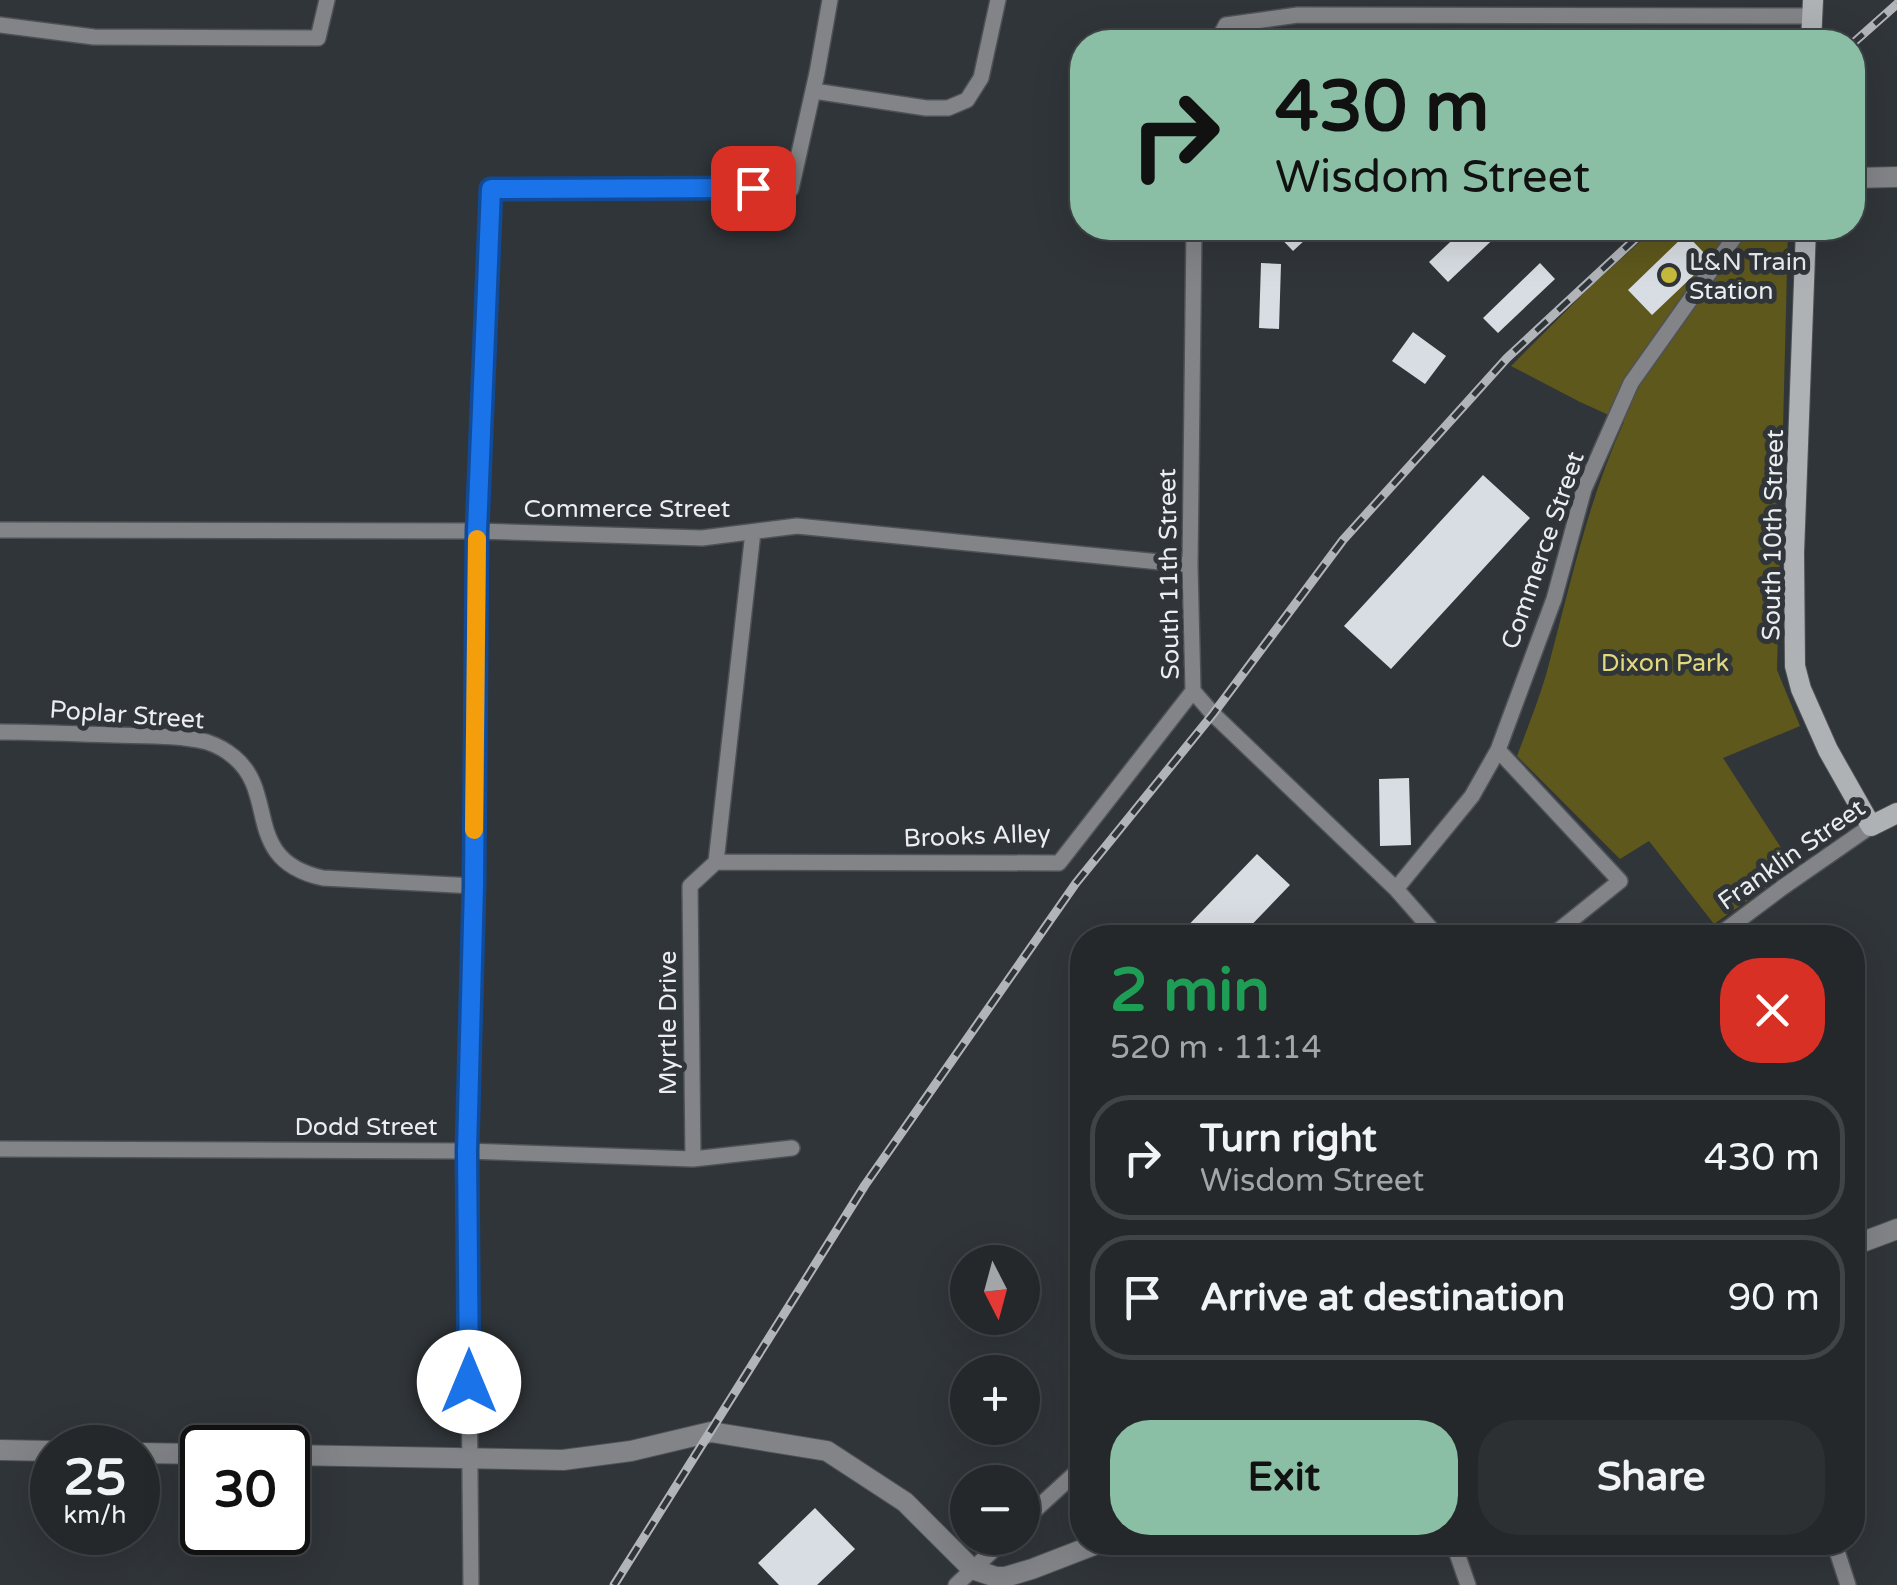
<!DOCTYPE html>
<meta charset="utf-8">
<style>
:root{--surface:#24282b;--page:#2c3033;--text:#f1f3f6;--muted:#a3a6a9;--line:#414447;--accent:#8abfa5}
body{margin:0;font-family:"Varela Round",sans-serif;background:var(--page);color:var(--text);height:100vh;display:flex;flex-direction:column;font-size:38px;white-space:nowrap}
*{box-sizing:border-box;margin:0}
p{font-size:32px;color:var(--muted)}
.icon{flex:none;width:55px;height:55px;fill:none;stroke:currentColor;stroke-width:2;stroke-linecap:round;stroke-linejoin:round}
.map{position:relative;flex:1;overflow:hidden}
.side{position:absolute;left:1070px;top:925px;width:795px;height:630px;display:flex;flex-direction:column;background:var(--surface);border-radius:40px;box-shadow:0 10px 40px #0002,0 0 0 2px var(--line)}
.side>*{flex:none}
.banner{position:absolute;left:1070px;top:30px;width:795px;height:210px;border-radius:40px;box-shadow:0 10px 40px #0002,0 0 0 2px var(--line);background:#8abfa5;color:#111;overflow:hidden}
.needle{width:65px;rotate:174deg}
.buttons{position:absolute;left:950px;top:1245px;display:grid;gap:20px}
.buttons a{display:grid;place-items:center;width:90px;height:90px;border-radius:50%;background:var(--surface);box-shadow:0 10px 40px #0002,0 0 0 2px var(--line);font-size:50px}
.speed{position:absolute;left:30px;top:1425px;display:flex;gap:20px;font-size:50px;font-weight:700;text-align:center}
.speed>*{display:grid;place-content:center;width:130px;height:130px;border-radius:50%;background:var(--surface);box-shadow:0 10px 40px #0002,0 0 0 2px var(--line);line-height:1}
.speed small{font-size:25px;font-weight:400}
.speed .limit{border:5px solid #111;border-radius:15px;background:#fff;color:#111}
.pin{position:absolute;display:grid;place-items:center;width:85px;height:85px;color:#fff;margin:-42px;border-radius:20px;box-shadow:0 5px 15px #0006}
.me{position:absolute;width:110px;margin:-55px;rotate:0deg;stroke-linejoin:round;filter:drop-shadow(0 0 8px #0008)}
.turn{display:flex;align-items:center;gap:35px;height:210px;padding:0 40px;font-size:45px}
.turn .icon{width:130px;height:130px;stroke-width:2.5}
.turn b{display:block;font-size:70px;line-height:85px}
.round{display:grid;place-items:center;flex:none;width:105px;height:105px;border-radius:40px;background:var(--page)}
.summary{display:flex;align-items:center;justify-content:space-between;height:170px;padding:0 40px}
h1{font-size:60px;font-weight:700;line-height:75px;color:#1e9e55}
.primary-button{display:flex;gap:20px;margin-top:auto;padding:20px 40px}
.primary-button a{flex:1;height:115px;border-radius:40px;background:var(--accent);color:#111;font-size:40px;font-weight:700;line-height:115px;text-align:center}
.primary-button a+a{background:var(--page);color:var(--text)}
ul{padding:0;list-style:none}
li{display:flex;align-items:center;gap:30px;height:125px;margin:0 20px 15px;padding:0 20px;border:5px solid var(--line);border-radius:40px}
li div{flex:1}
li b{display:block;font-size:38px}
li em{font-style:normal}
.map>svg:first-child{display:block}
.green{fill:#5e581c}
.building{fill:#d7dde2}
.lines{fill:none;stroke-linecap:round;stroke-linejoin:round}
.minor-casing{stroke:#4e5256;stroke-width:18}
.tertiary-casing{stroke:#4e5256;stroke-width:22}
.secondary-casing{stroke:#4e5256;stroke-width:22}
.minor{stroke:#828487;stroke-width:15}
.tertiary{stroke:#828487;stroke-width:20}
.secondary{stroke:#aeb2b5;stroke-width:20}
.rail-casing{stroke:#b1b4b8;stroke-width:9}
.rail{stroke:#303539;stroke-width:5;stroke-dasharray:15;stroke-linecap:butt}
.route-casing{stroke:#114b97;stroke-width:25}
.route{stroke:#1a73e8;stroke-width:18}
.slow{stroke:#f59e0b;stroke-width:18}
.poi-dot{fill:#c8bb3b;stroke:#303539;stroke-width:4}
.labels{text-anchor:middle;stroke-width:10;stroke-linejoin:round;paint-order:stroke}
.poi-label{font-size:25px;fill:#ebedf0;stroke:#303539;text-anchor:start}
.street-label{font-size:25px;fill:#ebedf0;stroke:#303539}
.park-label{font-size:25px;fill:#e2d87c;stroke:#303539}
</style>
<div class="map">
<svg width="1897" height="1585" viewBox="0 0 1897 1585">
<rect width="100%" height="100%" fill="#303539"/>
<path class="green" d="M1655,228h133l-11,442 23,56 -77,32 71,110 -80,56 -65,-83 -29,18 -103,-103c10,-27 21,-54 29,-81 23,-84 41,-173 78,-253l-44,-20 -69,-36 79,-79z"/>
<path class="building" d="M1271,228h47l-25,23z
M1465,228h40l-57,54 -19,-20z
M1686,234l21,22 -14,20 -41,39 -24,-25z
M1261,263l20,1 -2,65 -20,-1z
M1540,263l15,16 -57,54 -15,-15z
M1413,332l33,24 -21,28 -33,-23z
M1483,475l47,43 -139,151 -47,-43z
M1409,778l2,67 -31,1 -1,-67z
M1257,854l33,31 -51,53h-63z
M815,1508l40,41 -38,36h-38l-21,-22z"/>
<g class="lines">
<defs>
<path id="minor" d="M0,25l94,12 224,1 9,-38
M1217,42l9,-17 72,-10 515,1
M814,91l112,17h22l19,-8 14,-22 17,-78
M1194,228l-4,337 3,126 20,23 183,175 43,49
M0,530l477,1 225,7 95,-12 393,39
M0,732c38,0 77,2 115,3 30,1 63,0 92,7 9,3 20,9 27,15 45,37 7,103 89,121l151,8
M1498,750l122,131 -71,57
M716,862l37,-330
M1396,889l76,-93 26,-46 56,-151 30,-110 47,-106 110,-155
M1715,938l68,-51 88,-61
M0,1149l467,2 226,8 99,-11
M693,1159l-3,-273 26,-24 343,1 134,-172
M1022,1522l60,-55
M1453,1542l15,43
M1834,1542l14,43
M471,1585l-4,-434 7,-265 3,-355 14,-342h300l26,-116 13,-73
M956,1585l50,-47"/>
<path id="tertiary" d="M1852,178l45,-1
M1852,1246l45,-17
M0,1450l52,1
M138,1453l64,1
M288,1455l275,5 68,-9 80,-19 116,19 78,51 67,67 24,8h9l27,-8 70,-27"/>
<path id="secondary" d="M1811,42l2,-42
M1806,228l-12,325 1,113 6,23 27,61 43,76 26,-13"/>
</defs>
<use href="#minor" class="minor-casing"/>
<use href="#tertiary" class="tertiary-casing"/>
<use href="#secondary" class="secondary-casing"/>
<use href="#minor" class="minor"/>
<use href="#tertiary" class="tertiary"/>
<use href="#secondary" class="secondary"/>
<defs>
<path id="rail" d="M1852,44l45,-40
M614,1585l251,-400 211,-302 137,-169 130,-174 164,-182 140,-130"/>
</defs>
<use href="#rail" class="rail-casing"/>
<use href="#rail" class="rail"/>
</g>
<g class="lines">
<defs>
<path id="route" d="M469,1382l-2,-231 7,-265 3,-355 14,-342 262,-1"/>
</defs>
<use href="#route" class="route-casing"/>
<use href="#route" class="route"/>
<path class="slow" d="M474,830l3,-291"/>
</g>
<circle class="poi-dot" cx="1669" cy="275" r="10"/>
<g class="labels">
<g class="poi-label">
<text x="1689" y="270">L&amp;N Train<tspan x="1689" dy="29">Station</tspan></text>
</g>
<g class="street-label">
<text x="627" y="517">Commerce Street</text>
<text transform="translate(1772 535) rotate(-89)" y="9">South 10th Street</text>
<text transform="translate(1542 550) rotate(-71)" y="9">Commerce Street</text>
<text transform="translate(1168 574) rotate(-91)" y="9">South 11th Street</text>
<text transform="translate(127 714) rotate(4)" y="9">Poplar Street</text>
<text transform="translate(977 835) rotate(-2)" y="9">Brooks Alley</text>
<text transform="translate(1791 854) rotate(-35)" y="9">Franklin Street</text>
<text transform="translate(667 1023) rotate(-90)" y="9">Myrtle Drive</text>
<text x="366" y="1135">Dodd Street</text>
</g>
<g class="park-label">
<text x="1665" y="671">Dixon Park</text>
</g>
</g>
</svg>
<div class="buttons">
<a><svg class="needle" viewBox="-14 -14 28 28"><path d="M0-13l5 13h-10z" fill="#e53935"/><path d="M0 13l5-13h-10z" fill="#a3a6a9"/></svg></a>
<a>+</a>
<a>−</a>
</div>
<div class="speed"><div>25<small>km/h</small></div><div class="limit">30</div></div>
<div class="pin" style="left:753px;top:188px;background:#d93025"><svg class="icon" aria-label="arrive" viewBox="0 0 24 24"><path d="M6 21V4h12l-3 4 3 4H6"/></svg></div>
<svg class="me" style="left:469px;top:1382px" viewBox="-20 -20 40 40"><circle r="19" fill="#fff"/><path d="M0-13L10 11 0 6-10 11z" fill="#1a73e8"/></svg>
<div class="banner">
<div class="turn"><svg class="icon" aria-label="right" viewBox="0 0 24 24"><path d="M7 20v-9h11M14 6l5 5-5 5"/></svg><div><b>430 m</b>Wisdom Street</div></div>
</div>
<section class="side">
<div class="summary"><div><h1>2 min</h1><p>520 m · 11:14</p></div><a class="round" style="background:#d93025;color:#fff"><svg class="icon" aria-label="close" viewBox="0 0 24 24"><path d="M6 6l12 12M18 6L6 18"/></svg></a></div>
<ul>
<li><svg class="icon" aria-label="right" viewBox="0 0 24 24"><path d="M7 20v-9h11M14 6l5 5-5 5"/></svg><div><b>Turn right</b><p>Wisdom Street</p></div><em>430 m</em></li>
<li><svg class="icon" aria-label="arrive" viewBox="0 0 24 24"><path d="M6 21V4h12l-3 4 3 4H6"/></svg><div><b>Arrive at destination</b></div><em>90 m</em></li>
</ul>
<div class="primary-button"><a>Exit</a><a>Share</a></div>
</section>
</div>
